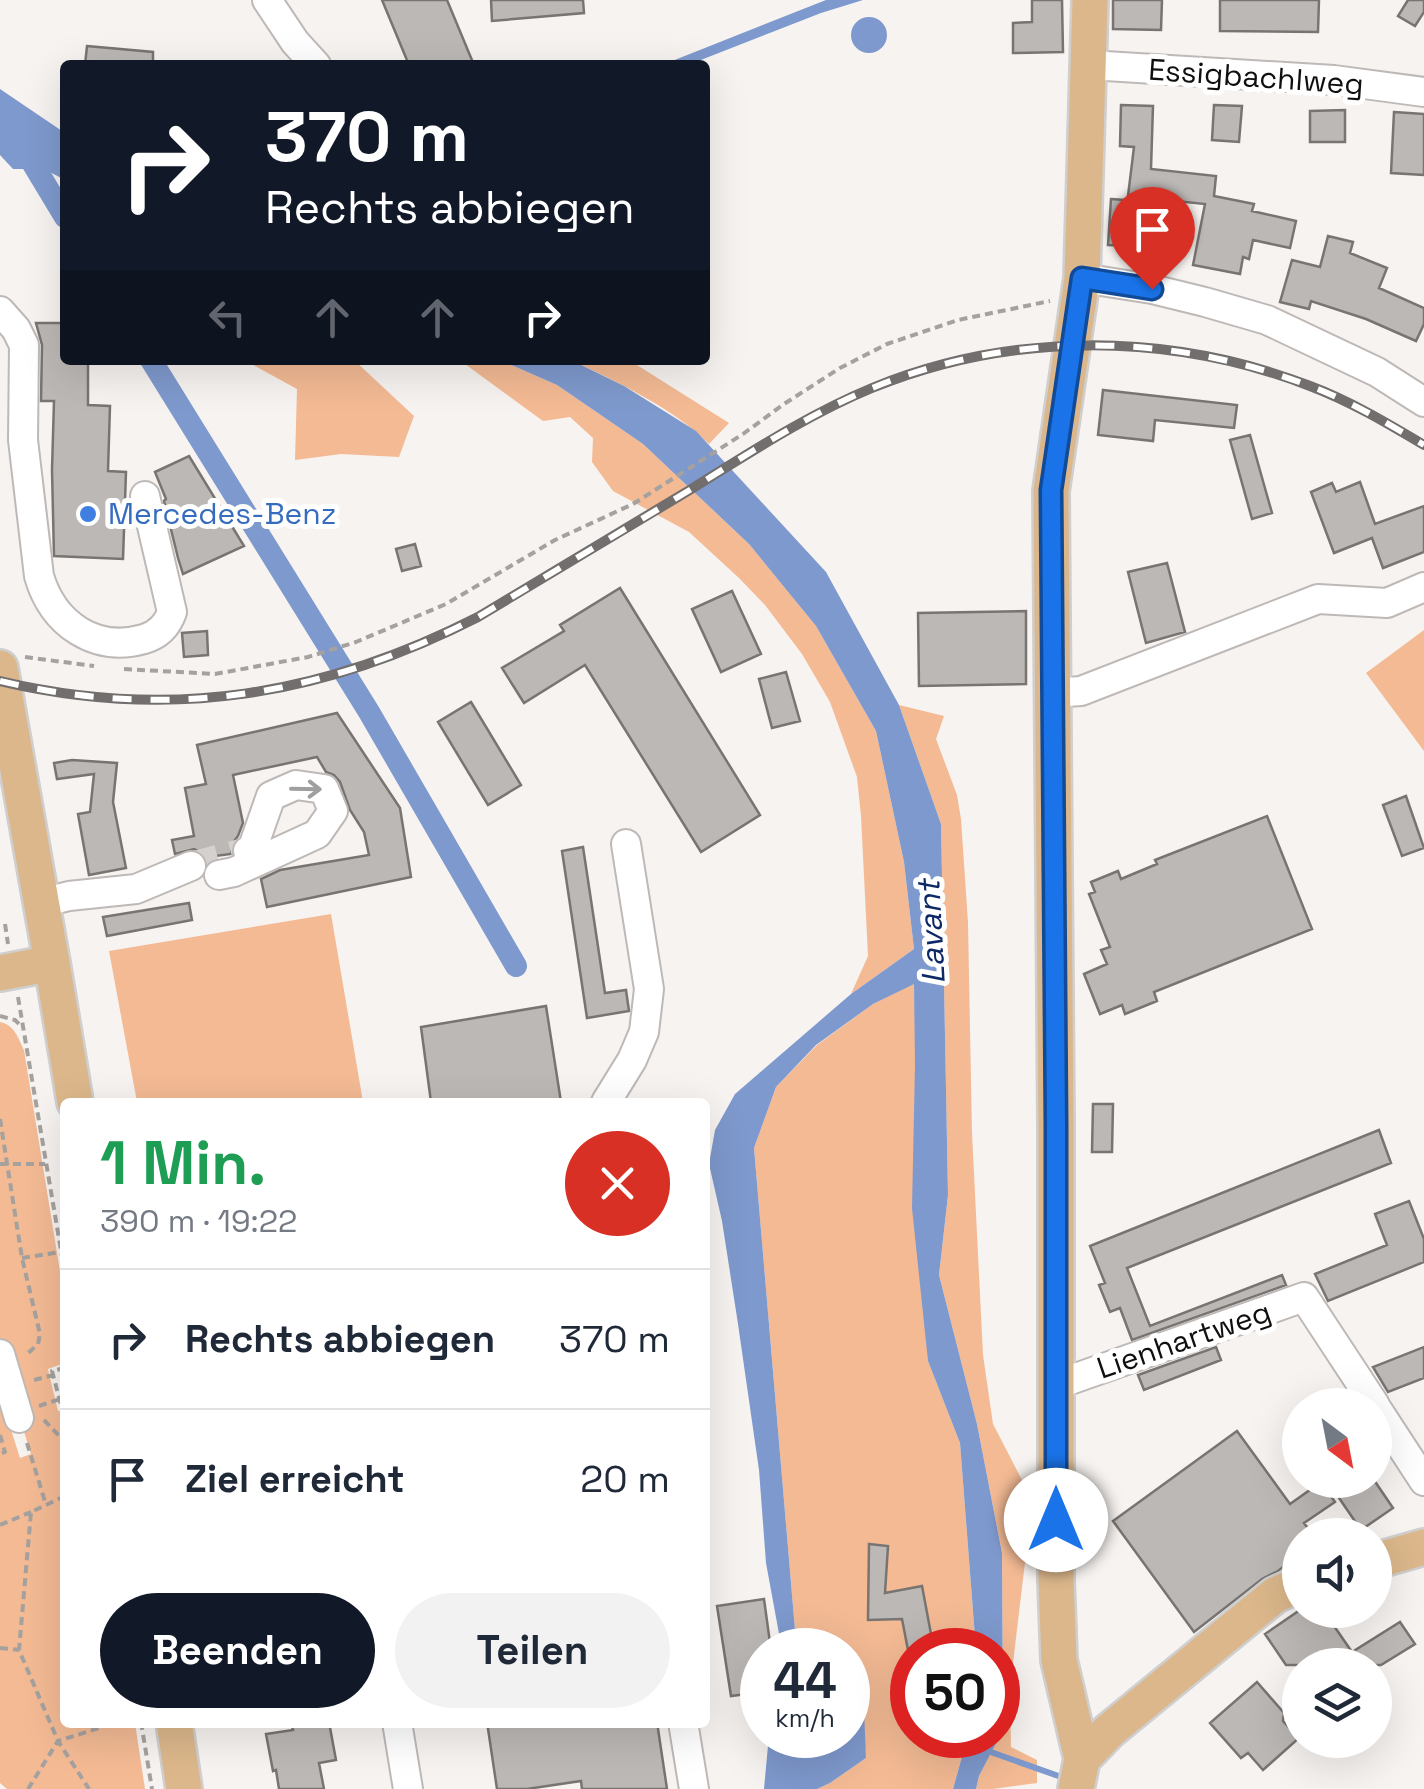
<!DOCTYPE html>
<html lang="de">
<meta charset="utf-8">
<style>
:root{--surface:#fff;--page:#f2f2f3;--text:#1f2937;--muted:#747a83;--line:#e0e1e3;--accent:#111827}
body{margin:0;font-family:"Space Grotesk",sans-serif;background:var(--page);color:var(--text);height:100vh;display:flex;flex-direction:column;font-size:38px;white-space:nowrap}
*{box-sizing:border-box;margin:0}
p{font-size:32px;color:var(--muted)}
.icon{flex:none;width:55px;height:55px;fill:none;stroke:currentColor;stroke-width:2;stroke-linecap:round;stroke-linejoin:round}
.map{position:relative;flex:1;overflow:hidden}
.panel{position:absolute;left:60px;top:1098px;width:650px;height:630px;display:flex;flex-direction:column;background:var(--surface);border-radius:10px;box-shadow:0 10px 40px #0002}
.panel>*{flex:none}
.top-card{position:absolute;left:60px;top:60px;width:650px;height:305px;border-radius:10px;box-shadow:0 10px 40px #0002;background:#111827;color:#fff;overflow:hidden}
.needle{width:65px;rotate:148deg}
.controls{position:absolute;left:1282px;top:1388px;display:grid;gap:20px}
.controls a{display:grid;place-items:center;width:110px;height:110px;border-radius:50%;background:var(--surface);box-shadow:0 10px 40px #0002;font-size:50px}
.speed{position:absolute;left:740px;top:1628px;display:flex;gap:20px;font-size:50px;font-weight:700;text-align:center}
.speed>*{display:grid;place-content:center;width:130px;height:130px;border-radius:50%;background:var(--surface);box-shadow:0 10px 40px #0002;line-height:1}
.speed small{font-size:25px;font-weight:400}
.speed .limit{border:15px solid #d22;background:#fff;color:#111}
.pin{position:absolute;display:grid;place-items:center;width:85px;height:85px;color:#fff;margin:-102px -42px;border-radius:50% 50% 50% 0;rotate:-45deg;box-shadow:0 0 10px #0007}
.pin .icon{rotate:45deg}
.me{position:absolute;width:110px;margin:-55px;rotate:0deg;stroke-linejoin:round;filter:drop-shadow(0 0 8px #0008)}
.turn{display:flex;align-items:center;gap:35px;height:210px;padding:0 40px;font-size:45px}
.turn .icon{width:130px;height:130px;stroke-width:2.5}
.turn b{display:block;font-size:70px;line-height:85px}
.lanes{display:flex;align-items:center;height:95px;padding:0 40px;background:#0003;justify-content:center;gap:50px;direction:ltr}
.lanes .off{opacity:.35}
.round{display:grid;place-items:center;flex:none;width:105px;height:105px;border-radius:52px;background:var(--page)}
.overview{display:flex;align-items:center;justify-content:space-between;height:170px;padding:0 40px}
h1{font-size:60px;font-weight:700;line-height:75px;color:#1e9e55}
.cta{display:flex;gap:20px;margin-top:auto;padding:20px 40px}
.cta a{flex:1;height:115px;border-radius:60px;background:var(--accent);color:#fff;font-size:40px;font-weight:700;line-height:115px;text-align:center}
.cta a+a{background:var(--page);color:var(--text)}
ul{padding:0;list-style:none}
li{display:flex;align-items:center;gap:30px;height:140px;padding:0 40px;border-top:2px solid var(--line)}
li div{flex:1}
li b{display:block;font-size:38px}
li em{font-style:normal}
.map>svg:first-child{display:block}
.green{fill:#f3ba94}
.water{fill:#7e99cd}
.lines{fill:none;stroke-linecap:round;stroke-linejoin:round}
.stream{stroke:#7e99cd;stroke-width:6}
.canal{stroke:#7e99cd;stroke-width:22}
.building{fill:#bcb8b5;stroke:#787471;stroke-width:2.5}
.minor-tunnel{stroke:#d4d1ce;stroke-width:28;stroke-dasharray:28 14;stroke-linecap:butt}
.minor-casing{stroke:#beb9b7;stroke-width:32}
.major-casing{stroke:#cfcfcf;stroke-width:40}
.path{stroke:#a4a19f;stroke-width:4;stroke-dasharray:8 5;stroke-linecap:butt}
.minor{stroke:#fff;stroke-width:28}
.major{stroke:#dcb78b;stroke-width:35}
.rail-casing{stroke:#716e6d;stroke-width:10}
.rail{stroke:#fff;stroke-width:6;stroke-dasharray:19;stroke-linecap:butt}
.oneway{stroke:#a09f9f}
.route-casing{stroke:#114b97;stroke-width:25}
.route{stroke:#1a73e8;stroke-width:18}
.shop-dot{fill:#3f7fe0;stroke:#fff;stroke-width:4}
.labels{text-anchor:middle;stroke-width:10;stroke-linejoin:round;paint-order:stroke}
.street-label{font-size:30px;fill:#110f0e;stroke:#fff}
.shop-label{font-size:30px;fill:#366cbe;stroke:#fff;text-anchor:start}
.water-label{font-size:32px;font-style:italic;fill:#0d2866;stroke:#fff}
</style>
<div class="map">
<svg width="1424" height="1789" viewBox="0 0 1424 1789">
<rect width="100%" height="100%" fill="#f7f3f0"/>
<path class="green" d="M244,360h110l60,56 -15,41 -58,-3 -46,6 2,-71z
M455,360h45l57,25 86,59 106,100 67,82 60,105 28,131 10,87 -63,45 17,-38 -7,-140 -4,-39 -27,-75 -28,-48 -37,-49 -26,-27 -50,-46 -76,-41 -21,-29 1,-24 -23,-21 -27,4 -78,-57z
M571,360h58l100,63 -20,21c-34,-35 -94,-63 -138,-84z
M1424,630v121l-58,-78z
M899,705l45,11 -8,23 21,56 4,24 7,104 4,210 11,222 10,69 29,56 4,74 -16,134 1,59 26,13v23l-44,6h-17l3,-13 24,-46 -1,-177 -25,-129 -38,-149 9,-80 -7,-371z
M331,914l32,188h-226l-28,-151z
M914,983l14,378 32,82 16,207h-64v85h56l-15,54h-136l13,-6 36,-25 -3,-33 -11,-57 -4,-3v-15h-40l-13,-20 -41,-482 22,-61 41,-42 56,-41z
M0,1022c15,3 18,16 24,28l41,252v61l-17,6 10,42 7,-1v312l70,1 10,66h-138l-7,-6v-388l20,63 11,-4 -31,-99z"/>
<path class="water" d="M826,0h37l-42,13 -133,52h-26z
M851 35a18 18 0 1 1 36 0a18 18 0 1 1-36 0Z
M0,89l65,44v47l-21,-11h-31l-13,-14z
M500,360h71l53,26 72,45 130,141 73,133 42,119 7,371 -9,80 38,149 25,129 1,177 -24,46 -3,13h-23l15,-54h30v-85h-22l-16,-207 -32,-82 -16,-153 3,-143 -1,-81 -41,20 -57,41 -40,42 -22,61 41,482 13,20h-26l-16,-87 -7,-93 -21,-146 -16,-103 -13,-57 6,-34 20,-36 116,-100 63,-45 -10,-87 -28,-131 -60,-105 -67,-82 -106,-100 -86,-59z
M848,1665l15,21 3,72 -36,25 -13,6h-53l5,-54h79z"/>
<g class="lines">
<path class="stream" d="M985,1750l82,29"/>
<path class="canal" d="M26,147l4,12 35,58
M151,360l218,352 147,254"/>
</g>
<path class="building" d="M382,0h65l27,65h-65z
M491,0h92l1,13 -92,8z
M1032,0h30l1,52 -50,1v-30l19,-1z
M1113,0h49l-1,30 -48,-1z
M1220,0h99l-1,32 -98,-1z
M1408,0h16v12l-9,14 -17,-10z
M87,46l66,6v13h-68z
M1121,105l32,1 -2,63 65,7 -2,20 40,8 -2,7 44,10 -6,27 -37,-8 -4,19 -6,-2 -3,17 -47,-9 12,-61 -77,-8 6,-49 -14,-1z
M1214,105l28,1 -3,36 -27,-2z
M1345,110v32h-35v-31z
M1394,112l30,2v61l-33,-2z
M1111,199l29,2 -3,45 -29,-1z
M1328,236l25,6 -3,11 37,15 -8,20 45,20v16l-8,17 -50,-22 -55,-18 -2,8 -29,-7 12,-42 28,7z
M36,323h29v37h23v45l22,1 -2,65 18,1 -3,87 -69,-3 -2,-86 2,-69h-13l1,-56z
M1103,390l134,15 -3,23 -79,-8 -2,21 -55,-6z
M1250,435l22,78 -20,6 -22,-79z
M189,456l55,90 -61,28 -5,-16 -14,-57 2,-2 -11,-27z
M1360,482l15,42 49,-18v46l-41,16 -11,-30 -38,15 -23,-61 21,-9 4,9z
M415,544l6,22 -19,5 -6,-22z
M1167,563l18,69 -39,11 -18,-71z
M620,588l140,227 -59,37 -116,-187 -61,38 -22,-35 62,-37 -4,-6z
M732,591l29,63 -40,18 -29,-63z
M1026,611v73l-107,2 -1,-73z
M207,631l1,24 -24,2 -2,-24z
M786,672l14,49 -28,7 -13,-49z
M471,702l50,83 -33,20 -50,-83z
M337,713l63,95 11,69 -144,30 -6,-28 19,-9 89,-15 -5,-23 -14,-22 -10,-28 -6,-7 -8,-3 -9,-15 -84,18 10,48 -5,13 -6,8 -1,10 -16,2 1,2 -8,4 -6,-9 -8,-4 -19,5 -3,-14 22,-4 -9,-48 21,-4 -9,-39z
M72,760l45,3 -4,39 13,66 -37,7 -11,-61 12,-2 4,-38 -37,5 -3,-16z
M1406,796l18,52 -22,8 -19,-51z
M1267,816l45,113 -158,63 3,9 -32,13 -3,-9 -22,9 -16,-40 23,-10 -6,-14 9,-3 -21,-53 6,-2 -4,-10 27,-11 3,8 36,-15 -2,-4z
M583,847l22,146 21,-3 3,21 -42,7 -25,-167z
M189,903l3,17 -85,16 -4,-19z
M546,1006l15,96h-130l-10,-75z
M1093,1104h20l-1,48h-20z
M1379,1130l12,33 -264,105 23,58 132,-51 4,10 -154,55 -12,-32 -10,4 -11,-27 6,-2 -15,-37z
M1409,1201l15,38v23l-96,39 -13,-27 72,-29 -12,-31z
M1216,1347l5,13 -77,30 -6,-15z
M1424,1347v31l-36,14 -15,-25z
M1237,1431l53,73 31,-22 14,20 -31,21 9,12h-13v19l-22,17 -16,8 -68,53 -81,-111z
M1358,1480h16l19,28 -32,22 -24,-35z
M869,1544l19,2 -3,47 37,-7 12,64h-26l-6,-31 -34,1z
M764,1599l7,51h-9v42l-31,4 -14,-90z
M1300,1610h23l29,42 48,-30 15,22 -34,21h-95l-21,-31z
M1257,1682l27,31 -1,8 16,17 -36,32 -15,-17 -7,5 -31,-35z
M291,1722h38l7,38 -17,3 5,26h-45l-3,-19 -3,1 -7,-37 27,-4z
M487,1722h170l10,67h-85l-1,-8 -54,8h-30z"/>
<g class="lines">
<path class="minor-tunnel" d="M191,866l57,-15"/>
<defs>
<path id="minor" d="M267,0l28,42 21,23
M1089,65l245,15 90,12
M1082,278l70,11 53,13 62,18 110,52 47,30
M0,311l16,18 8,16 -1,95 16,136c14,48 56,77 105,63 14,-4 23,-13 28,-27l-27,-116
M1053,693l28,-2 237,-92 69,4 37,-16
M219,875l15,-3 83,-38 16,-23 -9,-22 -28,-4 -25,11 -18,51 -5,4
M41,903l28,-7 67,-7 55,-23
M606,1102l26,-42 12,-28 5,-43 -23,-145
M0,1354l19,64
M1056,1385l248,-88 71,108
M1375,1406l49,75
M397,1722l11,67
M683,1722l11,67"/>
<path id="major" d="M0,668l52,295 23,139
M0,973l52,-10
M1375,1561l49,-14
M174,1722l10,67
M1082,1759l-23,-99 -3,-80v-454l-5,-635 31,-213 8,-278
M1076,1789l6,-30 27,-28 166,-136 25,-11"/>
</defs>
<use href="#minor" class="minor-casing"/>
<use href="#major" class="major-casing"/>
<path class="path" d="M25,657l69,9
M124,669l91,5 93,-17 48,-15 90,-38 109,-64 78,-36 110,-70 41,-30 56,-36 47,-24 71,-24 92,-19
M5,924l3,20
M18,997l47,277
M0,1016l15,4 7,7
M0,1119l22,139 18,76 -2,10 -12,11
M0,1164h45
M22,1258l39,-6
M65,1368l-13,3 9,34 4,-1
M34,1380l19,-5
M39,1406l21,-7
M44,1420l21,22
M0,1435l5,17 -5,2
M27,1443l19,62
M65,1496l-34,16 -12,138 39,91 31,48
M0,1525l31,-13
M0,1648l19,2
M141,1722l11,67
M28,1789l30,-48 60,-19"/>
<use href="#minor" class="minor"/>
<use href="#major" class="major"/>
<defs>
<path id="rail" d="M0,681c170,40 323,15 478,-64 72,-43 144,-86 215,-129 58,-36 116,-74 179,-100 139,-57 298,-56 438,-2 40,15 77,37 114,59"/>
</defs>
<use href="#rail" class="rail-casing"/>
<use href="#rail" class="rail"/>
</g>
<defs><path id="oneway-shaft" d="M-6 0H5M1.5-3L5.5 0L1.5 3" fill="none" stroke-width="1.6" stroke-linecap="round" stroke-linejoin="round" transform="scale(2.5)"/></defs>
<use class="oneway" href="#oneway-shaft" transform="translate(306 789) rotate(1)"/>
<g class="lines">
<defs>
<path id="route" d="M1056,1520v-394l-5,-636 31,-212 70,11"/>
</defs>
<use href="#route" class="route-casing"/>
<use href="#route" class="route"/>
</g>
<circle class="shop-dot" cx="88" cy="514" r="10"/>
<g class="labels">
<g class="street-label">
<text transform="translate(1256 77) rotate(4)" y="10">Essigbachlweg</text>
<text transform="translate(1184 1340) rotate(-19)" y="10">Lienhartweg</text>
</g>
<g class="shop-label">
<text x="108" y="524">Mercedes-Benz</text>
</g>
<g class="water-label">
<text transform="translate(931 932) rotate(-93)" y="11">Lavant</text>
</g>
</g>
</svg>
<div class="controls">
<a><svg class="needle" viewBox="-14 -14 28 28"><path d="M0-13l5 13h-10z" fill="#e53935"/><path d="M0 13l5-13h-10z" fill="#747a83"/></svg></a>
<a><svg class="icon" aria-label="sound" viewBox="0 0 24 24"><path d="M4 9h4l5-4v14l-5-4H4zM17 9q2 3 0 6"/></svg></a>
<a><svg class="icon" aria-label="layers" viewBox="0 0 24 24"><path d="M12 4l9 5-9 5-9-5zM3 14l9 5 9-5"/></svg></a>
</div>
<div class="speed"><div>44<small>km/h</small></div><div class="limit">50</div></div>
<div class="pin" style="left:1152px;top:289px;background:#d93025"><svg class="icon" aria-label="arrive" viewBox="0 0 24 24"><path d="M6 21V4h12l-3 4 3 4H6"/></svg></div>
<svg class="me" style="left:1056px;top:1520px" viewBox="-20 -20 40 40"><circle r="19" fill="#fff"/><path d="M0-13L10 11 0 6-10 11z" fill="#1a73e8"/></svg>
<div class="top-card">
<div class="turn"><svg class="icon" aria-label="right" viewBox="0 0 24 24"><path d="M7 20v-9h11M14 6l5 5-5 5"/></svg><div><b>370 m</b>Rechts abbiegen</div></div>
<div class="lanes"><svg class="icon off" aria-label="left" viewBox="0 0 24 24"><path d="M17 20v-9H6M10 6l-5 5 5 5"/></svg><svg class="icon off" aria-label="ahead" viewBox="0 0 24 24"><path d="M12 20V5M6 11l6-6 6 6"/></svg><svg class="icon off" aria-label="ahead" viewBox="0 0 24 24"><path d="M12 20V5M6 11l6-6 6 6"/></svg><svg class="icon" aria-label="right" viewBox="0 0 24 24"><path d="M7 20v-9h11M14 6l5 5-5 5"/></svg></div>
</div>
<section class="panel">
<div class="overview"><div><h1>1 Min.</h1><p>390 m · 19:22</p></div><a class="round" style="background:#d93025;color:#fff"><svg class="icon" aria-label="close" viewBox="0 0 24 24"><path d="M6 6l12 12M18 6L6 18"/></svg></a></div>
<ul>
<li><svg class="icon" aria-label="right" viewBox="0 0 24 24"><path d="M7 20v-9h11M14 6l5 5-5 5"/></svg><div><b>Rechts abbiegen</b></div><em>370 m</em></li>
<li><svg class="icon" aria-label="arrive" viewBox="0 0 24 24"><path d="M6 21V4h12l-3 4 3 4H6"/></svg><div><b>Ziel erreicht</b></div><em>20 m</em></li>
</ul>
<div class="cta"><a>Beenden</a><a>Teilen</a></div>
</section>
</div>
